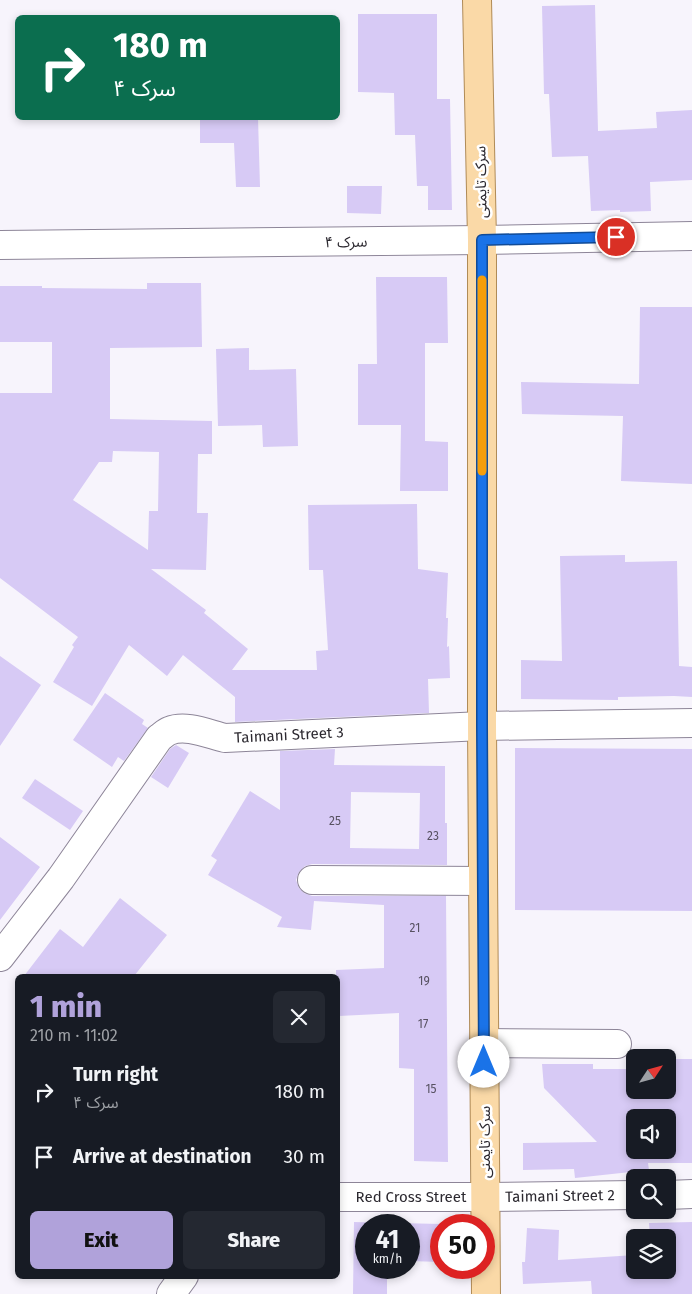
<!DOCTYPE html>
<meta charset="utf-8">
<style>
:root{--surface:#171b24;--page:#242831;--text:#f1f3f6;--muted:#9ea1a6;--accent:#b0a2da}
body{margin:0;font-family:"Fira Sans","Noto Sans Arabic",sans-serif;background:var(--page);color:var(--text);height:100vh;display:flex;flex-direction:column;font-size:19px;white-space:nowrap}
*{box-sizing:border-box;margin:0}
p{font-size:16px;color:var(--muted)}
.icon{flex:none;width:28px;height:28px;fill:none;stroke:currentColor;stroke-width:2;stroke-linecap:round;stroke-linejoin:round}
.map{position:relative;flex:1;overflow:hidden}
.drawer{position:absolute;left:15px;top:974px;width:325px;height:305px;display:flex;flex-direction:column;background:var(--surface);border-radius:8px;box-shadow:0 2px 8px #0003}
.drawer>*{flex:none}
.hud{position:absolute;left:15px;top:15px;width:325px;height:105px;border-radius:8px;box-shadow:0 2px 8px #0003;background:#0b6e4f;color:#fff;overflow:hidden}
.needle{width:32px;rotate:54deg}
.tools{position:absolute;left:626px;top:1049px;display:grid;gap:10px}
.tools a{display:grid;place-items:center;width:50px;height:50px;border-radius:8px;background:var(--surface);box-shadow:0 2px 8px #0003;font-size:25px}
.speed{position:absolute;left:355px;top:1214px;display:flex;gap:10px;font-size:25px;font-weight:700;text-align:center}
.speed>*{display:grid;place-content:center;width:65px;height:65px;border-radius:50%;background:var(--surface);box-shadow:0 2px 8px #0003;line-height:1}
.speed small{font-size:12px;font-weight:400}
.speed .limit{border:8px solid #d22;background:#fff;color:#111}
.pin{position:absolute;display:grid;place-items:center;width:42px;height:42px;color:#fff;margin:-21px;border:2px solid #fff;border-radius:50%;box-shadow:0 1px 5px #0007}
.me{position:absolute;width:55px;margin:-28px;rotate:0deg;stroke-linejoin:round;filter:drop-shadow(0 0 4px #0008)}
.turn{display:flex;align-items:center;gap:18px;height:105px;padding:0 15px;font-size:22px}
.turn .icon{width:65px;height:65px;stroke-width:2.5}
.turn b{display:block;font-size:35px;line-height:42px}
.round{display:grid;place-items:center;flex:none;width:52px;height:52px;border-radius:8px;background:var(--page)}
.headline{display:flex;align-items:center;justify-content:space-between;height:85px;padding:0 15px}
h1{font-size:30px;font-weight:800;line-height:38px;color:var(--accent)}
.primary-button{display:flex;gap:10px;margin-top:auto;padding:10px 15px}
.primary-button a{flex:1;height:58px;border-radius:8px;background:var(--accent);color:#111;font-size:20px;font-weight:800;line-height:58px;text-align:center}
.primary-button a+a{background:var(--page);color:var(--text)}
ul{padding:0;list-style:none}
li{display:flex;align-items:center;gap:15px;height:65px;padding:0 15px}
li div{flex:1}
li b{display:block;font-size:19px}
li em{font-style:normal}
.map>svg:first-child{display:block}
.building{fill:#d7caf5;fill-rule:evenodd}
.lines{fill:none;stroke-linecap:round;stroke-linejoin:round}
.minor-casing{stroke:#8d8598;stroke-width:30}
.major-casing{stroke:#b08b57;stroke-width:30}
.minor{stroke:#fff;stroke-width:28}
.major{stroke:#fad9a7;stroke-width:28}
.route-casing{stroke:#114b97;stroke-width:12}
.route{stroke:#1a73e8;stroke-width:9}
.slow{stroke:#f59e0b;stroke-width:9}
.labels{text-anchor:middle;stroke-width:5;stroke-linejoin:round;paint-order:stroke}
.number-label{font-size:12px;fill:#575161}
.street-label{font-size:15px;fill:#2c2930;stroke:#fff}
</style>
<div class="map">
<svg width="692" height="1294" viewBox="0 0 692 1294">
<rect width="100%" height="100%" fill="#f7f4fc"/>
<path class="building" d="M595,5l3,126 59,-3 -1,-16 36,-2v70l-42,2 1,29 -31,1v-2l-29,1 -3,-55 -36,1 -3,-63h-5l-2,-88z
M358,14h79v85h13l2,111h-24v-24h-11l-2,-51h-20l-1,-42 -36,-1z
M200,118h58l2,69h-24l-2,-44h-34z
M347,186h35l-1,28 -34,-1z
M376,277h71l1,66h-23v98l23,1v49h-48l1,-66h-43v-61h19z
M147,283h54l1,64 -92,1v71l102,2v33h-14l-1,59h11l-2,57 -55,-1 55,41 -2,3 44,36 -16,21h85l-1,-19 12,-1 -5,-80h-14l-1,-65 109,-1 1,65 30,4 -2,45h2l-1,29 2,-1 1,32 -22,1 1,34 -194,9v-25l-52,-42 -16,21 -38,-31 -37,61 -39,-24 21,-35 -2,-2 6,-8 -78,-59v-185h52v-51h-52v-56h42v2l105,1zM113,451l46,1 -1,59h-9l-1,39 -75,-50 26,-38h13z
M640,307h52v177l-71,-3 2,-65 -101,-2 -1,-32 118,2z
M249,348v22l47,-1 2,77 -35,1 -1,-22 -44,1 -2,-77z
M625,555v7l52,-1 2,105 13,1v30l-18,-1 -56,1v3l-97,-1v-39l41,1 -2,-105z
M0,656l41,29 -41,61z
M105,693l39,27 -2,4 6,4 -24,33 -6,-4 -6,10 -39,-27z
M176,745l13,8 -21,35 -17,-11 19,-28z
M515,748l177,1v162l-177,-1z
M335,749l-1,16 111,1v57h2v42l-135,-1 -7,2 -6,6 -3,8 3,8 5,5 8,3h134l2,266 -34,-1v-92l-15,-1v-55l-60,3 -1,-40h-2v-6l48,-2v-63l-70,-4 -3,29 -34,-3 5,-10 -74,-42 9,-15 -6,-4 39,-65 30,19v-59zM351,792l69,1 -1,56 -69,-1z
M35,779l48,32 -13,19 -48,-32z
M0,837l40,30 -40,53z
M120,898l47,37 -33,41h-110l36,-47 23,18z
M668,1059h24v104h-44l1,7 -74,8 -1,-9 -51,1v-27l74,-1 -53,-54 -2,-24h51v5h42v21h33zM635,1118h33v32h-33z
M354,1222l87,2v38l-32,-1v-36h-43v43h21v26h-34z
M692,1222v72h-100l-1,-13 -68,3 -1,-22h3l2,-34 32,2 -1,30 77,-5v15h33v-32h-18l-1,-15z"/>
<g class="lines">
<defs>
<path id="minor" d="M0,245l482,-5 210,-4
M312,880l171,1
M0,957l61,-79 98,-140c3,-2 7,-6 10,-7 17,-7 39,3 56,7l257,-12 210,-3
M484,1043l133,1
M668,1195l24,-1
M338,1197h147l150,-2
M171,1294l13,-18"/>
<path id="major" d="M477,0l5,240v486l4,568"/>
</defs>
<use href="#minor" class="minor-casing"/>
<use href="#major" class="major-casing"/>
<use href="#minor" class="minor"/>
<use href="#major" class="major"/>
</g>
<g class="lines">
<defs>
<path id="route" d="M484,1062l-2,-336v-486l134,-3"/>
</defs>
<use href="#route" class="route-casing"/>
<use href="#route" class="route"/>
<path class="slow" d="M482,471v-191"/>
</g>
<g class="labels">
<g class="number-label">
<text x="335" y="825">25</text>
<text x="433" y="840">23</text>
<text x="415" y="932">21</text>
<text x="424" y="985">19</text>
<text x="423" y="1028">17</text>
<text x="431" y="1093">15</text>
</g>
<g class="street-label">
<text transform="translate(481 182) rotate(-91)" y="5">سرک تایمنی</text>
<text transform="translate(346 242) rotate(-1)" y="5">سرک ۴</text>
<text transform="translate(289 735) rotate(-3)" y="5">Taimani Street 3</text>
<text transform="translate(485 1142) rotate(-90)" y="5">سرک تایمنی</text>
<text transform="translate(560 1196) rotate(-1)" y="5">Taimani Street 2</text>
<text x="411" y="1202">Red Cross Street</text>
</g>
</g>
</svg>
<div class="tools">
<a><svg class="needle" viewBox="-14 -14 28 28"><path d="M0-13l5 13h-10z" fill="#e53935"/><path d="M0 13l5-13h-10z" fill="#9ea1a6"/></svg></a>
<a><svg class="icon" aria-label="sound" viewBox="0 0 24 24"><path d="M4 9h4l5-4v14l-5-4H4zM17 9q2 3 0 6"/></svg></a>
<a><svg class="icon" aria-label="search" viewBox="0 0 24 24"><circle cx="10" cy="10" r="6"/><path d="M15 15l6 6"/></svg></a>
<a><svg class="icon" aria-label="layers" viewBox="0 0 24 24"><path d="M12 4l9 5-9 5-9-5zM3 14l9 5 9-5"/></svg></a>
</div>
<div class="speed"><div>41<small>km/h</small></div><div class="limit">50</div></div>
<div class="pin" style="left:616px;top:237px;background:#d93025"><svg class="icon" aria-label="arrive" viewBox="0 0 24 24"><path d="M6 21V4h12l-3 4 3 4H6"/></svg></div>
<svg class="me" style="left:484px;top:1062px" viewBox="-20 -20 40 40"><circle r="19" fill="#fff"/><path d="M0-13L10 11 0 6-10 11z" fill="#1a73e8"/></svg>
<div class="hud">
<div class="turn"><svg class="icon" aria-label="right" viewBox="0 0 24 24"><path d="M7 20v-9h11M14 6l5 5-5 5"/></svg><div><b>180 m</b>سرک ۴</div></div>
</div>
<section class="drawer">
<div class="headline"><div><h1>1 min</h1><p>210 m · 11:02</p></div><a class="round"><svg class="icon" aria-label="close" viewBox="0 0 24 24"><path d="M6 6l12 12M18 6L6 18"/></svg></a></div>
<ul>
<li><svg class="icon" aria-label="right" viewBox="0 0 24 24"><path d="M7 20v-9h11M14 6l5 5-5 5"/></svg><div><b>Turn right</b><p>سرک ۴</p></div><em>180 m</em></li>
<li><svg class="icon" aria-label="arrive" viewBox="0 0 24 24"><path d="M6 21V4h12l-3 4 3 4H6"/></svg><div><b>Arrive at destination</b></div><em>30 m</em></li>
</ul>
<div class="primary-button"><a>Exit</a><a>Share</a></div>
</section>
</div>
